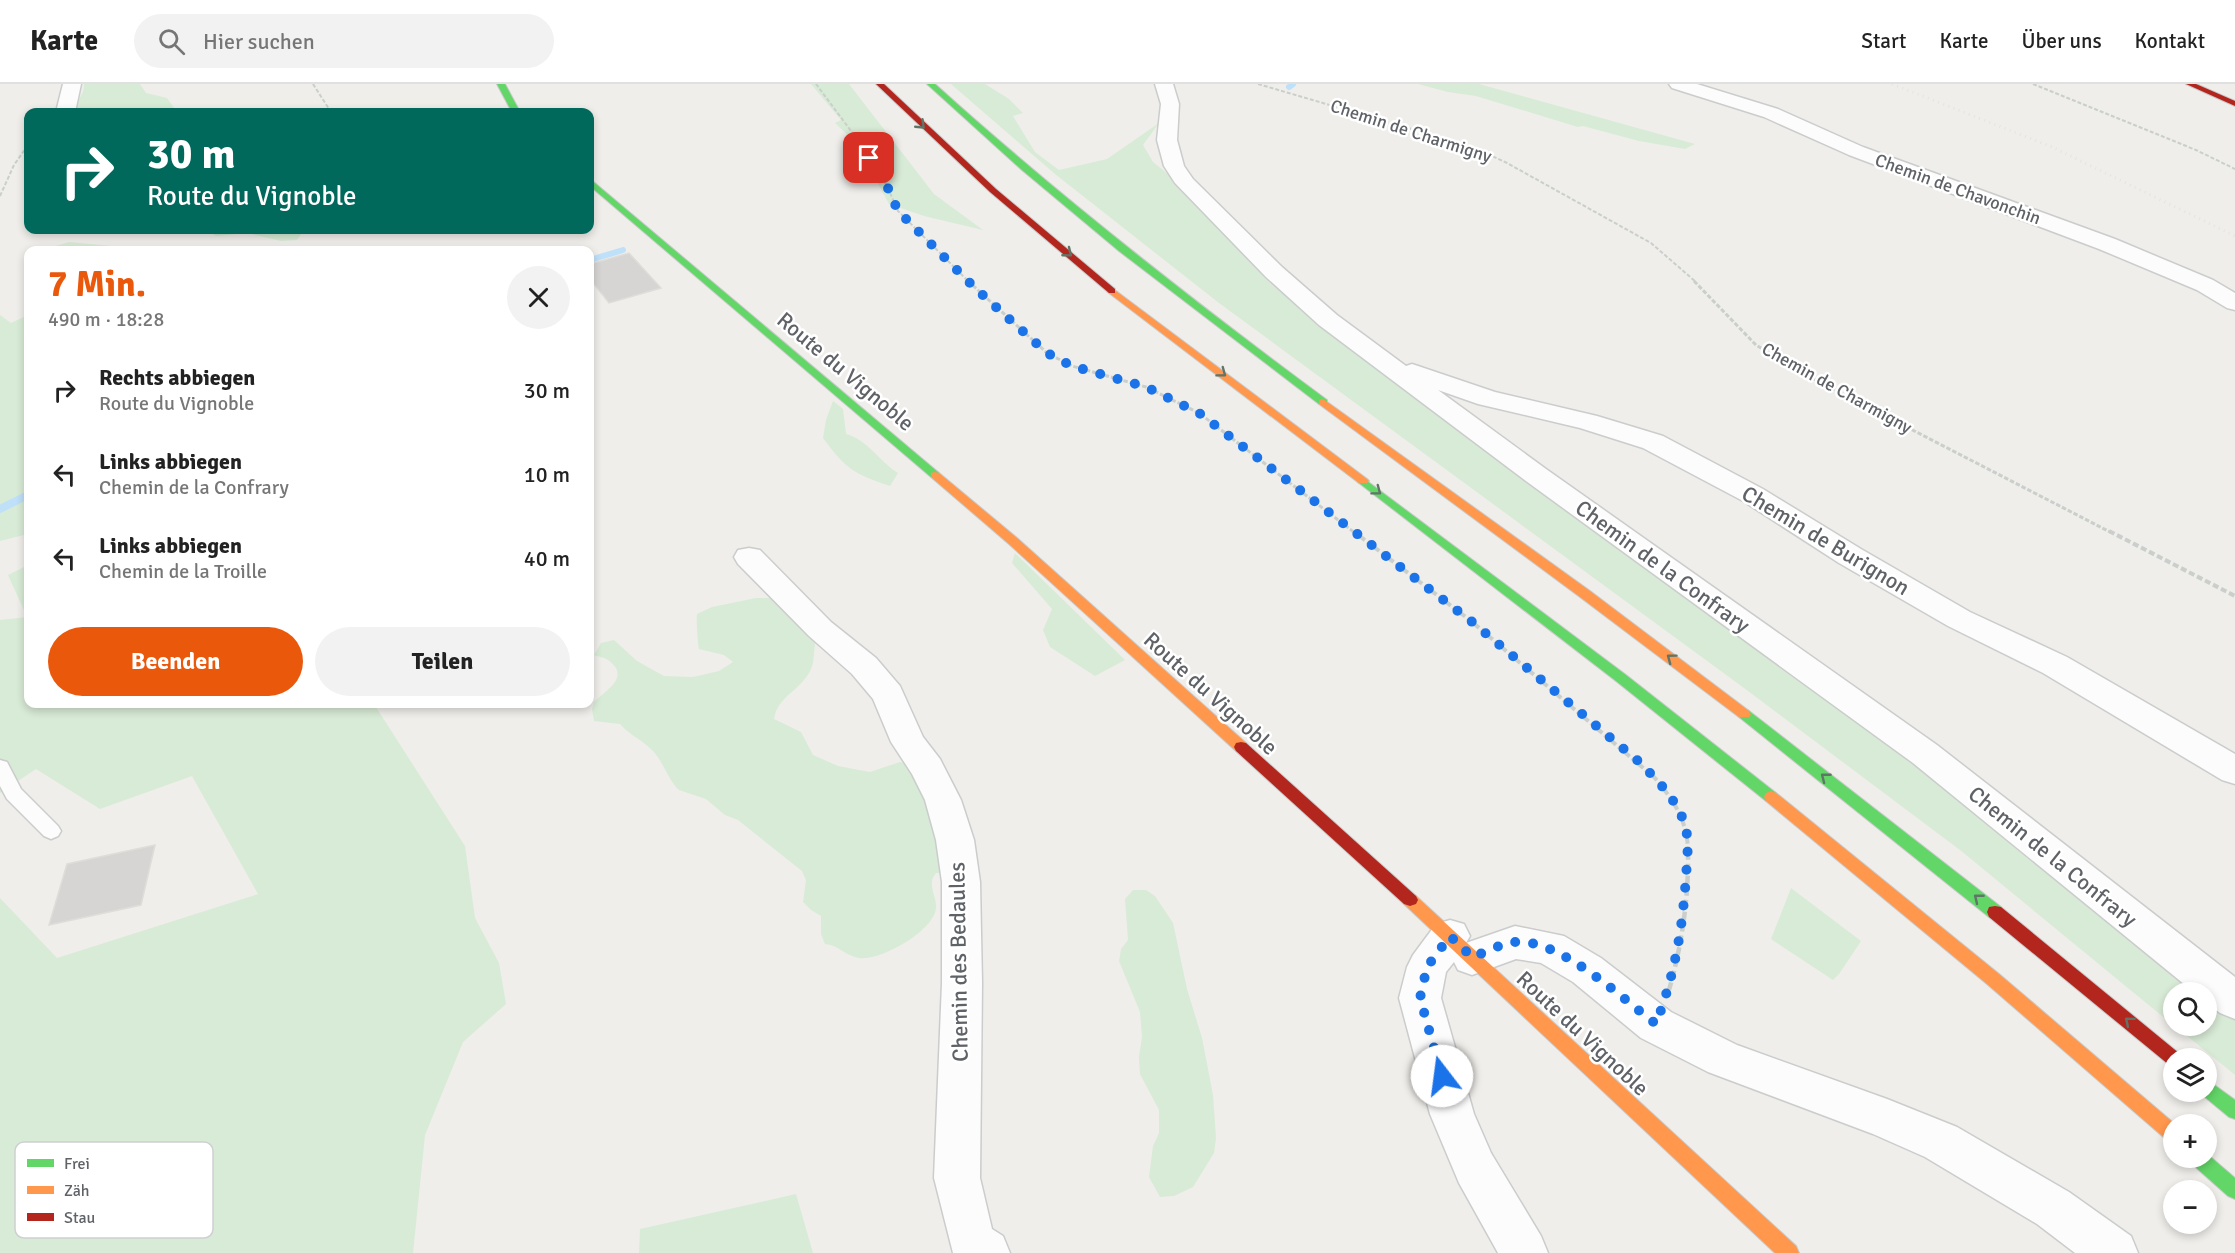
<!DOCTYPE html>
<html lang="de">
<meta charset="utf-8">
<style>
:root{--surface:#fff;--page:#f2f2f2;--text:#222;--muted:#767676;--line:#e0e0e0;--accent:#ea580c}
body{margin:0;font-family:Signika,sans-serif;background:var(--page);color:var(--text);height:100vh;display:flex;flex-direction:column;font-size:22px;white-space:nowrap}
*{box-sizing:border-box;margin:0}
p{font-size:20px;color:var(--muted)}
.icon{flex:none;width:33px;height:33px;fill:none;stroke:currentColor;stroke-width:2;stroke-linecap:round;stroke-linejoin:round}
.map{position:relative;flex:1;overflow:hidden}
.side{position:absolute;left:24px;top:162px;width:570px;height:462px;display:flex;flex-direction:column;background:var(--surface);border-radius:12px;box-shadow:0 3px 9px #0003}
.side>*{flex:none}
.banner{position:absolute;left:24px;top:24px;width:570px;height:126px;border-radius:12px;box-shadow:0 3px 9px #0003;background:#00695c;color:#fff;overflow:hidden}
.tools{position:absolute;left:2163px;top:898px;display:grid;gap:12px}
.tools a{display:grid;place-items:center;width:54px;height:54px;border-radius:50%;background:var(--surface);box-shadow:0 3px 9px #0003;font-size:30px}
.pin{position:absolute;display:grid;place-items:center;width:51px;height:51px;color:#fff;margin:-26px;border-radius:12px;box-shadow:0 3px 9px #0006}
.me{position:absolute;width:66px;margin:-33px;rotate:345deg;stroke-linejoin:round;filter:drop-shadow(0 0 4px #0008)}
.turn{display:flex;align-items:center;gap:21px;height:126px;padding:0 24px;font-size:27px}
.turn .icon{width:78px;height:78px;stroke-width:2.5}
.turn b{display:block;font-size:42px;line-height:51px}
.round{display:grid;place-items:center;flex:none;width:63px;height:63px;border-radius:32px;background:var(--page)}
.headline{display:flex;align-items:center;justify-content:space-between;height:102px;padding:0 24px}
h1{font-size:36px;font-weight:800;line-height:45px;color:var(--accent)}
.action{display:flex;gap:12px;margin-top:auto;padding:12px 24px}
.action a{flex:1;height:69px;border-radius:36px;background:var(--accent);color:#fff;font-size:24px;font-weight:800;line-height:69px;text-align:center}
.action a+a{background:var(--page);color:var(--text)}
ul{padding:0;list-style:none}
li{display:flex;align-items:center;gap:18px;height:84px;padding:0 24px}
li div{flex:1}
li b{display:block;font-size:22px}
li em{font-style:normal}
header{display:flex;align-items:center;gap:36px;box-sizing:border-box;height:84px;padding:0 30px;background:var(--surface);border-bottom:2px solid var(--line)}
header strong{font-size:28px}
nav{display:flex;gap:33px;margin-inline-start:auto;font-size:21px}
.search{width:420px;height:54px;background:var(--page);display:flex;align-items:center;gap:15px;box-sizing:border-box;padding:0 21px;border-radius:33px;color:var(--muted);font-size:22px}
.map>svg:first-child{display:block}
.green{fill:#d8ebd6}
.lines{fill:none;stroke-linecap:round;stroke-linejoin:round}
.stream-far1{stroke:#bfe0f9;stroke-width:6}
.stream{stroke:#bfe0f9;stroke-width:8}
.building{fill:#d6d5d3;stroke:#deddd9;stroke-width:1.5}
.lane-casing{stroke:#cbcccc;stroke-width:3}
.street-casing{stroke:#cbcccc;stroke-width:3}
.fast-casing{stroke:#cacacb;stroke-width:2}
.slow-casing{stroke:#cacacb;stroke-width:2}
.jam-casing{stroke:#cacacb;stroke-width:2}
.path-far3{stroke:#cacfcc;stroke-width:2;stroke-dasharray:4 2;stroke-linecap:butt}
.path-far2{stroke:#cacfcc;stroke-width:3;stroke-dasharray:4.5 2;stroke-linecap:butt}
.path-far1{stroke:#cacfcc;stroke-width:4;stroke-dasharray:6 3;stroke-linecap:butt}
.path{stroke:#cacfcc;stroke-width:4.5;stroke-dasharray:8 4;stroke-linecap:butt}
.lane{fill:#fdfcfc;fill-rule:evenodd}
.street{fill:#fdfcfc;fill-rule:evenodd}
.fast{fill:#63d668;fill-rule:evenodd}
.slow{fill:#ff974d;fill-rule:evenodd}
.jam{fill:#b3261e;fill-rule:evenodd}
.rail{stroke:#e4e4e4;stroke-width:3;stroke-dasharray:1 4.5;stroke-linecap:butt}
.oneway{stroke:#607468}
.route{stroke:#1a73e8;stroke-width:10;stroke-dasharray:0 18}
.labels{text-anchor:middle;stroke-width:5;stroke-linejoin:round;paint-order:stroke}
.far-street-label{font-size:18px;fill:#5f6368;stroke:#fff}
.street-label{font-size:22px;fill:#5f6368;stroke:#fff}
.key{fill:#fff;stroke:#cfd0d2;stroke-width:1.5}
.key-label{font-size:16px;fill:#5f6368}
</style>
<header>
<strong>Karte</strong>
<div class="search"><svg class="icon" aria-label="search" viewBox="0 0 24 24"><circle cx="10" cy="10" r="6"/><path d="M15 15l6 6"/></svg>Hier suchen</div>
<nav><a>Start</a><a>Karte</a><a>Über uns</a><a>Kontakt</a></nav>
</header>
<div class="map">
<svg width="2235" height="1169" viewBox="0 0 2235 1169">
<rect width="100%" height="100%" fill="#efeeea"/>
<path class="green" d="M84,0h56l6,9 21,5 10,14h-103c1,-11 11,-17 10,-28z
M811,0h38l85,110 49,36 -59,-14 -35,-12 -34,-62 -20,-19 6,-3z
M951,0h34l24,15 14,14 -10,3 22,36 24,18 48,-11 52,-36 -16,22 10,17 21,17 99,107 144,111 417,299 401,316v63l-60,-49h31v-33h-32l-1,32 -213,-175 -216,-162 -525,-385 -164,-129z
M1418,0h61l216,60 -10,5 -46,-8 -56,-15 -5,1 -102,-31 -28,-4z
M195,146h131l-23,1 -6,9 -16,1 -34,-8 -31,3 -8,-5z
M69,158l42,4 5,4h-66l-1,-2z
M0,231l11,8 17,-8v219l-28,7z
M833,317l10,8 3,25c22,6 33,27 52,39l-8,13c-36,-12 -44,-17 -67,-48l3,-18z
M1015,469l110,107 -30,16 -45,-29 -7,-17 9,-21 -40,-46z
M28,481v139h346l91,142 10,72 24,45 7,41 -43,38 -38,93 -12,118h-413v-355l57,60 201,-64 -66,-118 -92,33 -64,-40 -36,24v-173l27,-3 -19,-42z
M756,514h17l43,42c-3,10 -1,21 -5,29 -10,22 -33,26 -37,50l27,13 12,23 25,11 32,6 30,-10 24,6 20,105h-8c-10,11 1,23 0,35 -2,23 -55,53 -77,50 -13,-2 -21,-13 -34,-14l-4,-10v-18l-10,-6 -8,-8 3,-22 -4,-9 -64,-51 -13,-5 -19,-16 -27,-9c-11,-10 -15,-27 -26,-39 -10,-11 -24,-16 -33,-27l-26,-3 -2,-12 2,-7c11,-11 38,-25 14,-42 -4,-3 -9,-3 -14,-5l7,-12 13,-3 23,21 27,15 29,1 26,-6 14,-9 -9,-7 -25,-6c-1,-3 -3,-31 -2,-35l15,-7z
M1791,804l70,53 -22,33 -6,6 -62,-41z
M1133,806h13l9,6 18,27 14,66 15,49 11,57 3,43 -2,15 -21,34 -19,9 -14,1 -11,-20 4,-31 6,-13v-23l-19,-36 -1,-17 3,-20 -2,-25 -21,-51 2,-12 7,-9 -3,-41z
M796,1110l17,59h-174l1,-24z"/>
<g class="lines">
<path class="stream-far1" d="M1289,3l4,-3
M590,176l33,-10"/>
<path class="stream" d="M0,425l28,-14"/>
</g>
<path class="building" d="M629,169l32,35 -52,15 -19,-24v-15z
M155,761l-14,60 -92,20 18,-61z"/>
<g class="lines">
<defs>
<path id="lane" d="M0,676l7,2 14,27 37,37 3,5 -3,5 -7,3 -7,-3 -37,-37 -7,-13z"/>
<path id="street" d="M63,0h18l-6,28h-19z
M1155,0h18l6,20 -2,36 7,26 9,13 89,88 55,48 69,51 6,-2 9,3 74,25 102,24 66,20 100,53 98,60 109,63 97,45 168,97v30l-13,-4 -179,-107 -95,-47 -109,-63 -96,-62 -100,-53 -63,-20 -102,-24 -40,-14 108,79 391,276 298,232v42l-15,-6 -14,-11v-9h-11l-282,-230 -387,-282 -207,-156 -53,-48 -91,-94 -11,-17 -7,-26 4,-36z
M1669,0h28l81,25 85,38 252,92 98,41 22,13v17l-8,-2 -30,-18 -98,-41 -250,-94 -85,-38 -92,-29z
M749,464l11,2 71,72 45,36 24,28 23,51 17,22 21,41 13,40 6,42 2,101 -2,195 12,51 11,7 7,17h-57l-19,-75 8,-195v-101l-6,-42 -11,-40 -13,-26 -21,-32 -18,-43 -21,-25 -43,-38 -71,-72 -4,-7 4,-7z
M1450,836l14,4 6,12 -4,7 49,-17 49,10 37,22 70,54 66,33 150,54 70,28 112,65 62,44 7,17h-63l-38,-29 -112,-67 -52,-23 -165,-62 -67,-34 -68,-56 -32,-19 -25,-4 -44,16 -14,-5 -4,-8 -8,10 -5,26 33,116 17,39 50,83 7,17h-50l-39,-70 -29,-69 -31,-116 8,-31 6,-12 23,-31z"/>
<path id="fast" d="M497,0h8l15,28h-8z
M927,0h8c125,113 257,216 392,316v4h-8l-200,-153 -97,-81z
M590,95l349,294v4h-8l-341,-291z
M1363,394l263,197 150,118 2,4 -2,4h-10l-150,-120 -257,-198 -2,-2z
M1744,625l5,2 252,196 2,5 -2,5 -6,1 -6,-1 -250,-200 -2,-3z
M2206,995l29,21v19l-6,-2 -29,-24 6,-1z
M2206,1069l29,25v21l-7,-3 -36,-32 -2,-6h16z"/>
<path id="slow" d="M1112,204l255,191 2,2 -2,2h-8l-250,-190 -2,-2z
M1323,315l267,192 159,120 2,3 -2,3h-10l-159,-120 -261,-193v-4z
M935,388l4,1 78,65 229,205 2,4 -2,4h-10l-227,-207 -78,-67v-4z
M1771,707l5,2 223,181 177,151h-2v18l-6,-2 -181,-157 -221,-183 -2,-4 2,-4z
M1410,810l6,2 380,350 3,7h-24l-371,-349 -2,-4 2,-4z"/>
<path id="jam" d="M876,0h8l112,105 119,100v4h-6l-119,-101z
M2186,0h10l39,17v5z
M1241,658l5,1 170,153 2,4 -2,4 -6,2 -6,-2 -168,-153 -2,-4 2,-4z
M1995,822l6,1 179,147 3,5h-9v8l-6,-3 -179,-147 -2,-5 2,-5z"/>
</defs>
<use href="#lane" class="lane-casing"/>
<use href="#street" class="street-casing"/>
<use href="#fast" class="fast-casing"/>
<use href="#slow" class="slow-casing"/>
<use href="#jam" class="jam-casing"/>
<path class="path-far3" d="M313,0l18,28
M816,0l44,59 27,43 11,25 71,71
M1258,0l215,63 34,16 144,80 45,39
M2033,0l163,66 39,19
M0,112l14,-31 14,-20"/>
<path class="path-far2" d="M968,197l79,72 25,13 74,21 53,26 156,120
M1694,197l62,64 48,29 308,159"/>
<path class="path-far1" d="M1353,447l118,90 184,157c19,23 32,42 33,72
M2109,447l126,65"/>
<path class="path" d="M1669,906c13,-45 20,-94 19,-141"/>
<use href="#lane" class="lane"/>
<use href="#street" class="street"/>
<use href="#fast" class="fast"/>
<use href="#slow" class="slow"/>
<use href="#jam" class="jam"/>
<path class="rail" d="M1892,0l160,63 183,89"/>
</g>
<defs><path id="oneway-chevron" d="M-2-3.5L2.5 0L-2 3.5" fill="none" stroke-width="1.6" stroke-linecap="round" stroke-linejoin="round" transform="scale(1.5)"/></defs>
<g class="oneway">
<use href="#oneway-chevron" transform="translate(921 41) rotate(44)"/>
<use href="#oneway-chevron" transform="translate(1068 169) rotate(39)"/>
<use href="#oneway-chevron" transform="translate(1222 289) rotate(37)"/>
<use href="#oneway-chevron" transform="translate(1377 407) rotate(37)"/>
<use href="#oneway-chevron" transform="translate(1671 574) rotate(-143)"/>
<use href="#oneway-chevron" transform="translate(1825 693) rotate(-142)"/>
<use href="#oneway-chevron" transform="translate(1978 814) rotate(-141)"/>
<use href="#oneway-chevron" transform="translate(2129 937) rotate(-140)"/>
</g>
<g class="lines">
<path class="route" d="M869,74l18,28 11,25 78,78 71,64 25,13 74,21 53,26 272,208 166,139c18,18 38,37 47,62 6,17 3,37 2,55 -4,55 -11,96 -30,147 -33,-25 -97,-86 -141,-82 -13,1 -30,11 -43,15l-22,-21 -23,31 -7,31 22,78"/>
</g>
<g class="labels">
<g class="far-street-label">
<text transform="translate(1411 47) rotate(18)" y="6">Chemin de Charmigny</text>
<text transform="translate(1958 105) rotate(20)" y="6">Chemin de Chavonchin</text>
<text transform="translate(1837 304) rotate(29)" y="6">Chemin de Charmigny</text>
</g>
<g class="street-label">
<text transform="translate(846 287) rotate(40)" y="8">Route du Vignoble</text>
<text transform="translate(1826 456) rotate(31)" y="8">Chemin de Burignon</text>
<text transform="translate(1663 482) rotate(36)" y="8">Chemin de la Confrary</text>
<text transform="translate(1211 609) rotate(42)" y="8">Route du Vignoble</text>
<text transform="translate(2053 772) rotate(39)" y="8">Chemin de la Confrary</text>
<text transform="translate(958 878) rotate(-91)" y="8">Chemin des Bedaules</text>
<text transform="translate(1583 949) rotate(43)" y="8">Route du Vignoble</text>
</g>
</g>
<rect x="15" y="1058" width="198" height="96" rx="9" class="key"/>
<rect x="27" y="1075" width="27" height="8" fill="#63d668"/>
<rect x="27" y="1102" width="27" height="8" fill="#ff974d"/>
<rect x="27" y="1129" width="27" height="8" fill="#b3261e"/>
<g class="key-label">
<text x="64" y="1085">Frei</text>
<text x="64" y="1112">Zäh</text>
<text x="64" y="1139">Stau</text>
</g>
</svg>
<div class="tools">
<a><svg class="icon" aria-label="search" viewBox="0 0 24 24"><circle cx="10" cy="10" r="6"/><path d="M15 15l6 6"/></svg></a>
<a><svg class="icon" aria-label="layers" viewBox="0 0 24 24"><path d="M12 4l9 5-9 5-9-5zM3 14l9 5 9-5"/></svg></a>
<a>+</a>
<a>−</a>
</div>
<div class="pin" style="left:869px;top:74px;background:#d93025"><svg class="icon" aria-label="arrive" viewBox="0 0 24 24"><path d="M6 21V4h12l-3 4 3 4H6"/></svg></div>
<svg class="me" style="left:1442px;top:992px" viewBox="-20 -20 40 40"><circle r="19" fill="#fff"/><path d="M0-13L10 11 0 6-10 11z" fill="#1a73e8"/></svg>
<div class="banner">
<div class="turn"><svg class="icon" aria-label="right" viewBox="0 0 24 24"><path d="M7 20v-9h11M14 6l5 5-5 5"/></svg><div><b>30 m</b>Route du Vignoble</div></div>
</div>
<section class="side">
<div class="headline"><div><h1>7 Min.</h1><p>490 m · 18:28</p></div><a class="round"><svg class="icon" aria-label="close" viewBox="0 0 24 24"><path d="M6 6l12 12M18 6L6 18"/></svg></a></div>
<ul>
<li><svg class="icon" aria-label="right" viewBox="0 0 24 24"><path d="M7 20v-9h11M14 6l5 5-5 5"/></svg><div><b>Rechts abbiegen</b><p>Route du Vignoble</p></div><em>30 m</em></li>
<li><svg class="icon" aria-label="left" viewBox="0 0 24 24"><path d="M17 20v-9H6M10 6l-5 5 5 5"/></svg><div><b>Links abbiegen</b><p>Chemin de la Confrary</p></div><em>10 m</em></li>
<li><svg class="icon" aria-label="left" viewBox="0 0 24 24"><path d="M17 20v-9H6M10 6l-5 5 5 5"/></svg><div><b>Links abbiegen</b><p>Chemin de la Troille</p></div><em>40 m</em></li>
</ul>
<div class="action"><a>Beenden</a><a>Teilen</a></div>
</section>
</div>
